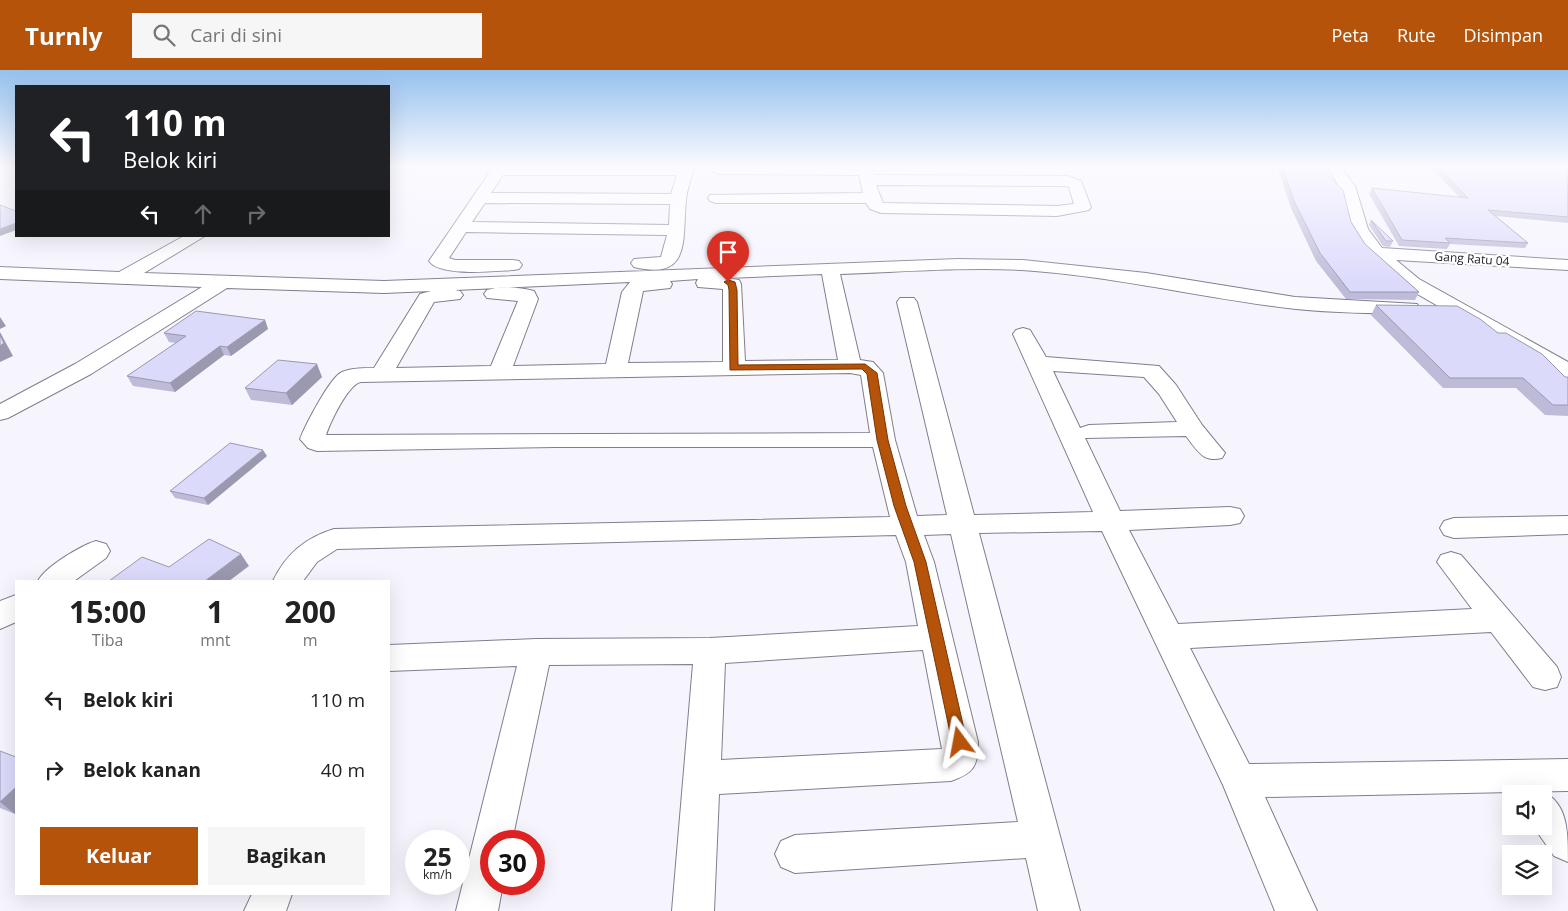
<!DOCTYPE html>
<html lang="id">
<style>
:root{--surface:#fff;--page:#f6f6f6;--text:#222;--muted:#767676;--accent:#b45309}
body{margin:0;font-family:"Open Sans",sans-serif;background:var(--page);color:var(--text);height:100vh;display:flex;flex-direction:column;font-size:19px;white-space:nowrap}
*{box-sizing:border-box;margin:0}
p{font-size:16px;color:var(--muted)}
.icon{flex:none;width:28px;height:28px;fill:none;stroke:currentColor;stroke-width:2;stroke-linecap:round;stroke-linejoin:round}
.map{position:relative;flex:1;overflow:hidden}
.sheet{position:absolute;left:15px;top:510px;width:375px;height:315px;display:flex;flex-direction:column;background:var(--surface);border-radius:0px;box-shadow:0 5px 20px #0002}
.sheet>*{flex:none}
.banner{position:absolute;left:15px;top:15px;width:375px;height:152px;border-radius:0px;box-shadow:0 5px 20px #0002;background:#202124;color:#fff;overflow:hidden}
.tools{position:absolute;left:1502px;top:715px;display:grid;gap:10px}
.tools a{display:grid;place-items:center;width:50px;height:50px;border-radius:0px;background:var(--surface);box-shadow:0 5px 20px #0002;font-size:25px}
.speed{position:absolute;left:405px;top:760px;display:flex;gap:10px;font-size:25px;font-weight:700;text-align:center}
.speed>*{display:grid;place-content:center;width:65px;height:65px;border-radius:50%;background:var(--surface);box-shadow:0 5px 20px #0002;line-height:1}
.speed small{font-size:12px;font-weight:400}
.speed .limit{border:8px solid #d22;background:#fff;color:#111}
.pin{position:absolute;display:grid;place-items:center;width:42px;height:42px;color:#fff;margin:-51px -21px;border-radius:50% 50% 50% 0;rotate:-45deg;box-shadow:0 0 5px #0007}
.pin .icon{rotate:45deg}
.me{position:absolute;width:55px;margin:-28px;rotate:347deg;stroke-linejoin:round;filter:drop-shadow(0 0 4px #0008)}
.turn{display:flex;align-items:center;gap:18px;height:105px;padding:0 25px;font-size:22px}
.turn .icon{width:65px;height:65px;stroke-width:2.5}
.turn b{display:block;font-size:35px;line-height:42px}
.lanes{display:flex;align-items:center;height:48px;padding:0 25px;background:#0003;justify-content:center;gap:25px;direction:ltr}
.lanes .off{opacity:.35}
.eta{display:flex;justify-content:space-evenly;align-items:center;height:85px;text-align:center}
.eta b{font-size:30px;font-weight:700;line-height:35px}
.cta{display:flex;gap:10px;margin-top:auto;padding:10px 25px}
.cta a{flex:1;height:58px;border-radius:0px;background:var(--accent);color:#fff;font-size:20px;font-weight:700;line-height:58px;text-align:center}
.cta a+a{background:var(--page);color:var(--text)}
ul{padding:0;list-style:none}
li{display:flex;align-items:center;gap:15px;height:70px;padding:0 25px}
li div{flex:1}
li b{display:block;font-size:19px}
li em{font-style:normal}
header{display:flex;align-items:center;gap:30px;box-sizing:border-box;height:70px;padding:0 25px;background:var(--accent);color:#fff}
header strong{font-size:24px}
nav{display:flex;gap:28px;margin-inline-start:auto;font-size:18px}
.search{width:350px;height:45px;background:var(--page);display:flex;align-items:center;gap:12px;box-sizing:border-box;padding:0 18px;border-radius:0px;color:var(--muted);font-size:19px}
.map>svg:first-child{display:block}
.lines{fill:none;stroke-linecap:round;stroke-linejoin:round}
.minor-casing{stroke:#817e8c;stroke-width:2}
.minor{fill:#fff;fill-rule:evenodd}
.wall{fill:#bdbbd8}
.shaded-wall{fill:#9a99b0}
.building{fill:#dcdafb;stroke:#9a99b0}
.route{fill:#b45309;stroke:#753606}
.labels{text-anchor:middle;stroke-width:4.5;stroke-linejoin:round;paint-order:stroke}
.far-street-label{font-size:12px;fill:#25242a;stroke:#fff}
</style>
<header>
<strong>Turnly</strong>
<div class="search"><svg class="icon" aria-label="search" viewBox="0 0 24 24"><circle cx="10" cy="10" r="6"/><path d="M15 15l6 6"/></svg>Cari di sini</div>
<nav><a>Peta</a><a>Rute</a><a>Disimpan</a></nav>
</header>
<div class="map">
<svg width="1568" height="841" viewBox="0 0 1568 841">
<rect width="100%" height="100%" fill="#f6f5fe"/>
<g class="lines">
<defs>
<path id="minor" d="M494,96h200c-2,11 -7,22 -8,34 -4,39 6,81 -52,67l-3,-4 3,-4 27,-2 6,-22 -201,-3 -17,26 6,2h58l6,1 3,4 -3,4 -6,1c-19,1 -73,7 -84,-9zM503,105h174l-6,19 -180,-1zM485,133l185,1 -1,21 -197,-3z
M717,96h154l3,9 194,1 13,5 10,26 -2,3 -32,6 -176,-3 -11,-4 -4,-6h-150l-6,-2 -2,-3 2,-3 153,-2 -4,-18 -141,-1 -7,-4zM876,115l190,1 3,1 5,17 -17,2 -174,-3z
M1326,96h14l15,20 13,43 14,19 186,12v10l-172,-10 23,19 149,83v16l-8,-2 -155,-89 -42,-37 -13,-21 -11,-43z
M184,166h21l-61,37 240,8 574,-22 65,1 123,13 149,24 122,7 3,4 -3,4 -7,2c-38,-1 -76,-1 -114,-5 -91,-10 -181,-33 -274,-39 -60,-3 -121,2 -182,4l20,86 13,2 10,11 12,67 22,76 30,-1 -50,-213 3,-4h14l3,4 57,213 119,-3 -80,-178 3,-4 7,-2 7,2 16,27 113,9 17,19 26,40 23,28 -3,5c-19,5 -25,-8 -36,-22l-101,2 35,73 110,-4 10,2 4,7 -4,7 -10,2 -101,5 49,94 294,-15 -35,-47 4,-7 10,-3 10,3 96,112 4,10 -4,10 -12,3 -12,-3 -42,-55 -301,16 59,116 319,-5v32l-303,6 52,114h-42l-52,-126 -121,-254 -123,2 101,378h-42l-12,-53 -231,15 -14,-6 -6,-13 6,-13 14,-6 223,-13 -67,-288 -27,1 10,27 44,180c0,24 -4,31 -27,39l-232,13 -5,117h-42l21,-247 -144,1 -37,176h-21v43h12l-5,27h-42l61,-245 -128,5v-26l147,-6 174,-1 208,-12 -12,-64 -10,-27 -559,14 -20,13 -14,19h-30c13,-27 32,-43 61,-52l556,-12 -17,-70h-318l-238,4 -9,-3 -8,-9c5,-13 30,-62 42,-67 9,-4 22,-4 32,-4l46,-74 11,-3 -47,2 -157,-5 -136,86 -83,44 -8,2v-16l75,-40 127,-77 -202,-8v-12l119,5zM822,204l16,86 -93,1 -4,-77 -2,-4 -12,-2zM698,209l-2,4 2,4 25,2v73l-95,1 15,-72 27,-3 2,-4 -2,-3zM630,212l-8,10 -16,72 -93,2 25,-67 -4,-8c-14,-4 -33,-5 -47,-1l-3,4 3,4 31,3 -27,65 -95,2 38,-66 26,-3 3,-4 -3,-4 -5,-1zM1053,301l91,6 15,17 18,28 -88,3 -9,3zM850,303l11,2 9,58 -544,2c4,-12 22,-51 35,-53zM923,580l19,99 -221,11 4,-97z
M1568,446v18l-114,4 -10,-3 -4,-7 4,-7 10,-3z
M96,471l10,3 4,7 -4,7 -32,23h-36c7,-14 42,-35 58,-40z
M16,525v27l-16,7v-28z
M1544,722c24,13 24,40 24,70l-14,-6 -21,-30h11v-32h-3z
M252,824h40l-6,17h-42z"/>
</defs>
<use href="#minor" class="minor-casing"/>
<use href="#minor" class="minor"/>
</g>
<path class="wall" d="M1277,96h41l47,78 54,48 -4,8 -69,-1 -30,-38 -25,-53z
M1429,96h138l1,57 -72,-7 32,27 -3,5 -75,-4 -3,5 -48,-3 -30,-52 3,-6 87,9z
M1371,150l22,21 -3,6 -7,-1 -14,-21z
M1376,235l122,28 67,44h3v39l-23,-1 -29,-27h-73l-72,-73z
M265,250l3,9 -37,27 -7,-1 -49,37 -42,-6 -6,-10 49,-33 -7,-1 -5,-9z
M322,307l-30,28 -41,-5 -6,-12z
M267,386l-59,49 -33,-7 -5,-7z
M0,681l15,63 -15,-6z"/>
<path class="shaded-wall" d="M16,153v7l-16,6v-7z
M0,247l6,9 -6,3z
M265,250l3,9 -37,27 -4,-9z
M0,262l13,24 -13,6z
M220,276l4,9 -49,37 -5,-9z
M317,294l5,13 -30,28 -6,-12z
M263,380l4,6 -59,49 -4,-7z
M241,484l8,12 -20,15h-24z
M16,717v26l-1,1 -15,-12z"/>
<path class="building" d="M1282,96h36l25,24 8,32 14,22 54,48h-69l-30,-39 -26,-52z
M1437,96h130l1,51 -80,-7 40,33 -83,-5 5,5 -48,-3 -30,-52 96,10z
M0,135l16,6v12l-16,6z
M1371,150l22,21h-7z
M1376,235l81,1 23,13 18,14h8l36,21 23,23h3v28h-15l-30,-27h-73z
M196,241l69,9 -38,27 -7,-1 -50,37 -43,-7 59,-40 -22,-3z
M0,265l4,8 -4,3z
M278,290l39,4 -31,29 -41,-5z
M230,373l33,7 -59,48 -34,-7z
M209,469l32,15 -36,27h-96l33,-24 27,10z
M0,681l16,6v30l-16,15z"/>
<linearGradient id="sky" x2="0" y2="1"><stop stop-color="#95c1ef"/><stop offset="0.45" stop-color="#fbfaff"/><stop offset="1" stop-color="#fbfaff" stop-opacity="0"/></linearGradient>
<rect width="1568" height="214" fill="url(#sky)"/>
<path class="route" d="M728,210l7,2 2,8 1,75 127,-1 12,9 11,67 18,66 20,56 41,180 -2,5 -5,2 -6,-2 -2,-5 -38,-180 -20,-56 -17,-66 -10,-66 -5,-5 -132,1 -1,-80 -1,-5 -4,-3z"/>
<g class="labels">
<g class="far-street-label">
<text transform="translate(1472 189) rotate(4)" y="4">Gang Ratu 04</text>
</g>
</g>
</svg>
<div class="tools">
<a><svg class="icon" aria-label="sound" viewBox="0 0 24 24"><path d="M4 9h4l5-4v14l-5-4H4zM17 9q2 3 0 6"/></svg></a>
<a><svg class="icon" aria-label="layers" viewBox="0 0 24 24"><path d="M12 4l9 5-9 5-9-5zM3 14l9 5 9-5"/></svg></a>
</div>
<div class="speed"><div>25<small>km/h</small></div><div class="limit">30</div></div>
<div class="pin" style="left:728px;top:212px;background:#d93025"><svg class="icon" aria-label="arrive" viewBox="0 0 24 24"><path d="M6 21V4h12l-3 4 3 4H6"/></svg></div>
<svg class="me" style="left:960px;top:672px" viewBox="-20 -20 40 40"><path d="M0-17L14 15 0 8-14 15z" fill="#b45309" stroke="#fff" stroke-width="4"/></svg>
<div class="banner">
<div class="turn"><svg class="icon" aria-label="left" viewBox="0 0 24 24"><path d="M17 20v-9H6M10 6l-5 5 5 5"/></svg><div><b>110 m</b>Belok kiri</div></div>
<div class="lanes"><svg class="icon" aria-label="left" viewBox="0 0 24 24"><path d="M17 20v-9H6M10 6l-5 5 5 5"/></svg><svg class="icon off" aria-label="ahead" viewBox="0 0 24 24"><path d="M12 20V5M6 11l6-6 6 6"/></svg><svg class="icon off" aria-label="right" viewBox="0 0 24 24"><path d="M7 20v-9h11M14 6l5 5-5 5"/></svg></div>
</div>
<section class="sheet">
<div class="eta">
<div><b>15:00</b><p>Tiba</p></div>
<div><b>1</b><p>mnt</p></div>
<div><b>200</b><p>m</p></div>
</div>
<ul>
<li><svg class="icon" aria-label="left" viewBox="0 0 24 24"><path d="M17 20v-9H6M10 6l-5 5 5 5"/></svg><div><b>Belok kiri</b></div><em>110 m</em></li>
<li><svg class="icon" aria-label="right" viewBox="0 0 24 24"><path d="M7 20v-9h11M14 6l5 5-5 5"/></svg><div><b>Belok kanan</b></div><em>40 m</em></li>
</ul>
<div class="cta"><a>Keluar</a><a>Bagikan</a></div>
</section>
</div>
